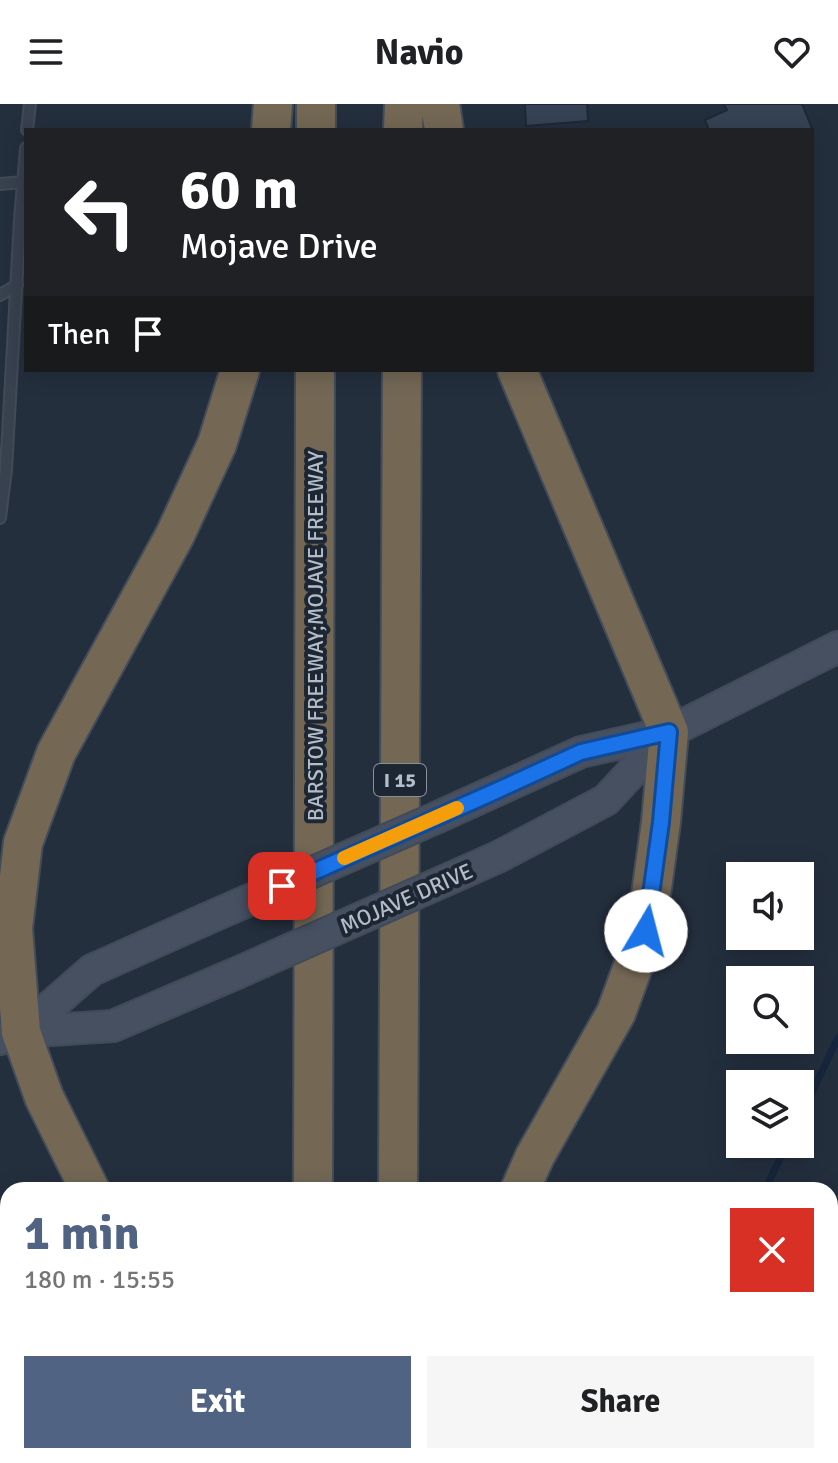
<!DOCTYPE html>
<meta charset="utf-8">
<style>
:root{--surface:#fff;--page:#f6f6f6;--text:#202124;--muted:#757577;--accent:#506383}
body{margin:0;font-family:Signika,sans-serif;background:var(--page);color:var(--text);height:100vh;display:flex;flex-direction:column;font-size:30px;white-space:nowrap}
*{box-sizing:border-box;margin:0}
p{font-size:26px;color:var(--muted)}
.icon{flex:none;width:44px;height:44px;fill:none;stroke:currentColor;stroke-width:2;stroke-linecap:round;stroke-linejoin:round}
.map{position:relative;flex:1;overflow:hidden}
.sheet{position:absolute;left:0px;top:1078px;width:838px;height:282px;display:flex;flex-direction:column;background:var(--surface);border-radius:24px 24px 0 0;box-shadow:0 4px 20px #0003}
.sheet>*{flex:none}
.banner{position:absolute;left:24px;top:24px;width:790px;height:244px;border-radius:0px;box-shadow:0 4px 20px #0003;background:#202124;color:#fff;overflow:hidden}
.buttons{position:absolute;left:726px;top:758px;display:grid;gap:16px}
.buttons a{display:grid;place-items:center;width:88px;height:88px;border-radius:0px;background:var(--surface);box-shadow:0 4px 20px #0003;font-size:40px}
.pin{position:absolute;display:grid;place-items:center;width:68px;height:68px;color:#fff;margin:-34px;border-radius:16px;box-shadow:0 4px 12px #0006}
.me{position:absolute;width:88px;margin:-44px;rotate:8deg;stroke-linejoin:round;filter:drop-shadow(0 0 6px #0008)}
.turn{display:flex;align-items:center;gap:28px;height:168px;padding:0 24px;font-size:36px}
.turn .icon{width:104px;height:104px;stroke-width:2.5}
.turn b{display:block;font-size:56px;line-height:68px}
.then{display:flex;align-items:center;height:76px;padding:0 24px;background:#0003;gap:16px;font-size:30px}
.round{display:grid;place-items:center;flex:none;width:84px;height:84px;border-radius:0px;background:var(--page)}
.head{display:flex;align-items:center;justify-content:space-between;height:136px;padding:0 24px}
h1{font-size:48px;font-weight:700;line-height:60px;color:var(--accent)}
.button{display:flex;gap:16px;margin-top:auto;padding:16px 24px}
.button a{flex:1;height:92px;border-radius:0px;background:var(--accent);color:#fff;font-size:32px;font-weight:700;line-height:92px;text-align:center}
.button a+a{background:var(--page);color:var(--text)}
header{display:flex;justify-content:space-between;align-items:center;height:104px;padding:0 24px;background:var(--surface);font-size:36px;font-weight:700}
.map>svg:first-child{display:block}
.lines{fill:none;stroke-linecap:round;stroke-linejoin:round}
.stream{stroke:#17263c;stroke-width:7}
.building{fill:#364354;stroke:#1f2835;stroke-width:2}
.lane-casing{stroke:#414a57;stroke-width:14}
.secondary-casing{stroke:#414a57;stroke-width:34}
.highway-casing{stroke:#434c59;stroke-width:42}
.lane{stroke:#38414e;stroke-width:10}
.secondary{stroke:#465061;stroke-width:30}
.highway{stroke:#746855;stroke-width:38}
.secondary-bridge-casing{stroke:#414a57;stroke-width:34;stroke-linecap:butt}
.secondary-bridge{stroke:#465061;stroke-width:30}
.route-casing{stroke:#114b97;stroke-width:20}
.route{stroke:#1a73e8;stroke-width:14}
.slow{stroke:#f59e0b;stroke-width:14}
.labels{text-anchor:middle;stroke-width:8;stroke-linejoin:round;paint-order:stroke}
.shield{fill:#1d2633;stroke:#878f9c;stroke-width:2}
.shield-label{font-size:20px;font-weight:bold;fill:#b4bcc9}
.street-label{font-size:22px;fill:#b4bcc9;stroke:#1d2633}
</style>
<header><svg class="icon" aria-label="menu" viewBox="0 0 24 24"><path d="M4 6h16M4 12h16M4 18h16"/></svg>Navio<svg class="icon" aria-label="heart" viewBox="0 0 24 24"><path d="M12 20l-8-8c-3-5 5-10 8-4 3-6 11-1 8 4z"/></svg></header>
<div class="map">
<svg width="838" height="1359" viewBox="0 0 838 1359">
<rect width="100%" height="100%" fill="#242f3e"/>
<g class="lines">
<path class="stream" d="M800,1013l38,-79
M765,1086l22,-46
M646,1359l2,-7"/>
</g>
<path class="building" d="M525,0h62l1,17 -62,5z
M724,0h78l10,24 -5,2h-98l-4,-10 22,-10z
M838,1172v172l-6,15h-31l-18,-7h47v-160z
M8,1277v68l-8,4v-68z
M26,1352h65l3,7h-65z"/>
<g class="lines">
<defs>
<path id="lane" d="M27,26l3,-26
M0,80l23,-2
M0,191l17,-10
M0,414l6,-48 14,-251 6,-71
M0,1258l8,-4
M126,1352l4,7"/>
<path id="secondary" d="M438,713l143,-65 88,-20 169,-85
M498,753l108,-57 63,-68
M21,928l71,-62 112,-50
M0,935l21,-7 92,-6 124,-53"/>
<path id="highway" d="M440,0l4,26
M271,26l2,-26
M316,26v-26
M403,26l1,-26
M517,266l152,362 -8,90 -15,109 -30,82 -81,143 -15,34
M90,1086l-46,-93 -23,-65 -8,-104 10,-85 33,-90 119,-218 42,-91 23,-74
M313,1086l2,-820
M398,1086l4,-820
M221,1352l2,7
M312,1359v-7
M397,1359v-7
M448,1359v-7"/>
</defs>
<use href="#lane" class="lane-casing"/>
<use href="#secondary" class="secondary-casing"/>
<use href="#highway" class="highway-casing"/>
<use href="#lane" class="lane"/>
<use href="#secondary" class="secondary"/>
<use href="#highway" class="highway"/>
<defs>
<path id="secondary-bridge" d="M204,816l234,-103
M237,869l261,-116"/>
</defs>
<use href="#secondary-bridge" class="secondary-bridge-casing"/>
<use href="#secondary-bridge" class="secondary-bridge"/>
</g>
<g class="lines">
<defs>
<path id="route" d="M282,782l214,-95 85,-39 88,-20 -8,90 -15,109"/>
</defs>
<use href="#route" class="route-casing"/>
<use href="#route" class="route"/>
<path class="slow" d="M344,754l113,-50"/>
</g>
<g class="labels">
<rect class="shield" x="374" y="660" width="52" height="32" rx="6"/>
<g class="shield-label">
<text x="400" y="683">I 15</text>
</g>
<g class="street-label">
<text transform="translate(315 532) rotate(-90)" y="8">BARSTOW FREEWAY;MOJAVE FREEWAY</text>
<text transform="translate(406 794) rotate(-24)" y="8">MOJAVE DRIVE</text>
</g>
</g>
</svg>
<div class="buttons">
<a><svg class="icon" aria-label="sound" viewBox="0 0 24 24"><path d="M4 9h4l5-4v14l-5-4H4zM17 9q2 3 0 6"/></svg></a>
<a><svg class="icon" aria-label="search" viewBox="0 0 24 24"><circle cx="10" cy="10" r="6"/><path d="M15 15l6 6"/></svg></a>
<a><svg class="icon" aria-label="layers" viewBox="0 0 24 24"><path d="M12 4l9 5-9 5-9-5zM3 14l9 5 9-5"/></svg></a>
</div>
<div class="pin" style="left:282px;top:782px;background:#d93025"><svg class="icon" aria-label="arrive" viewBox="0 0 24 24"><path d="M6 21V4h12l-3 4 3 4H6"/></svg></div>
<svg class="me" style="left:646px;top:827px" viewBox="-20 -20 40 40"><circle r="19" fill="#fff"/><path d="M0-13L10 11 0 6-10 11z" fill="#1a73e8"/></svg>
<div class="banner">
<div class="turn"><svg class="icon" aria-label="left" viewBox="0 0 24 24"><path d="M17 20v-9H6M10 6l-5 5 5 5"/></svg><div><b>60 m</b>Mojave Drive</div></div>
<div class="then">Then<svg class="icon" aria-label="arrive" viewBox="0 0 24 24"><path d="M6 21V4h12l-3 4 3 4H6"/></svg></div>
</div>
<section class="sheet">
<div class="head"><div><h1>1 min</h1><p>180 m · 15:55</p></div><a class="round" style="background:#d93025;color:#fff"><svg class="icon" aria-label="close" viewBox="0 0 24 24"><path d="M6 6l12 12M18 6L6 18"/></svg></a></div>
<div class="button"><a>Exit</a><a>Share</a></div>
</section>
</div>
